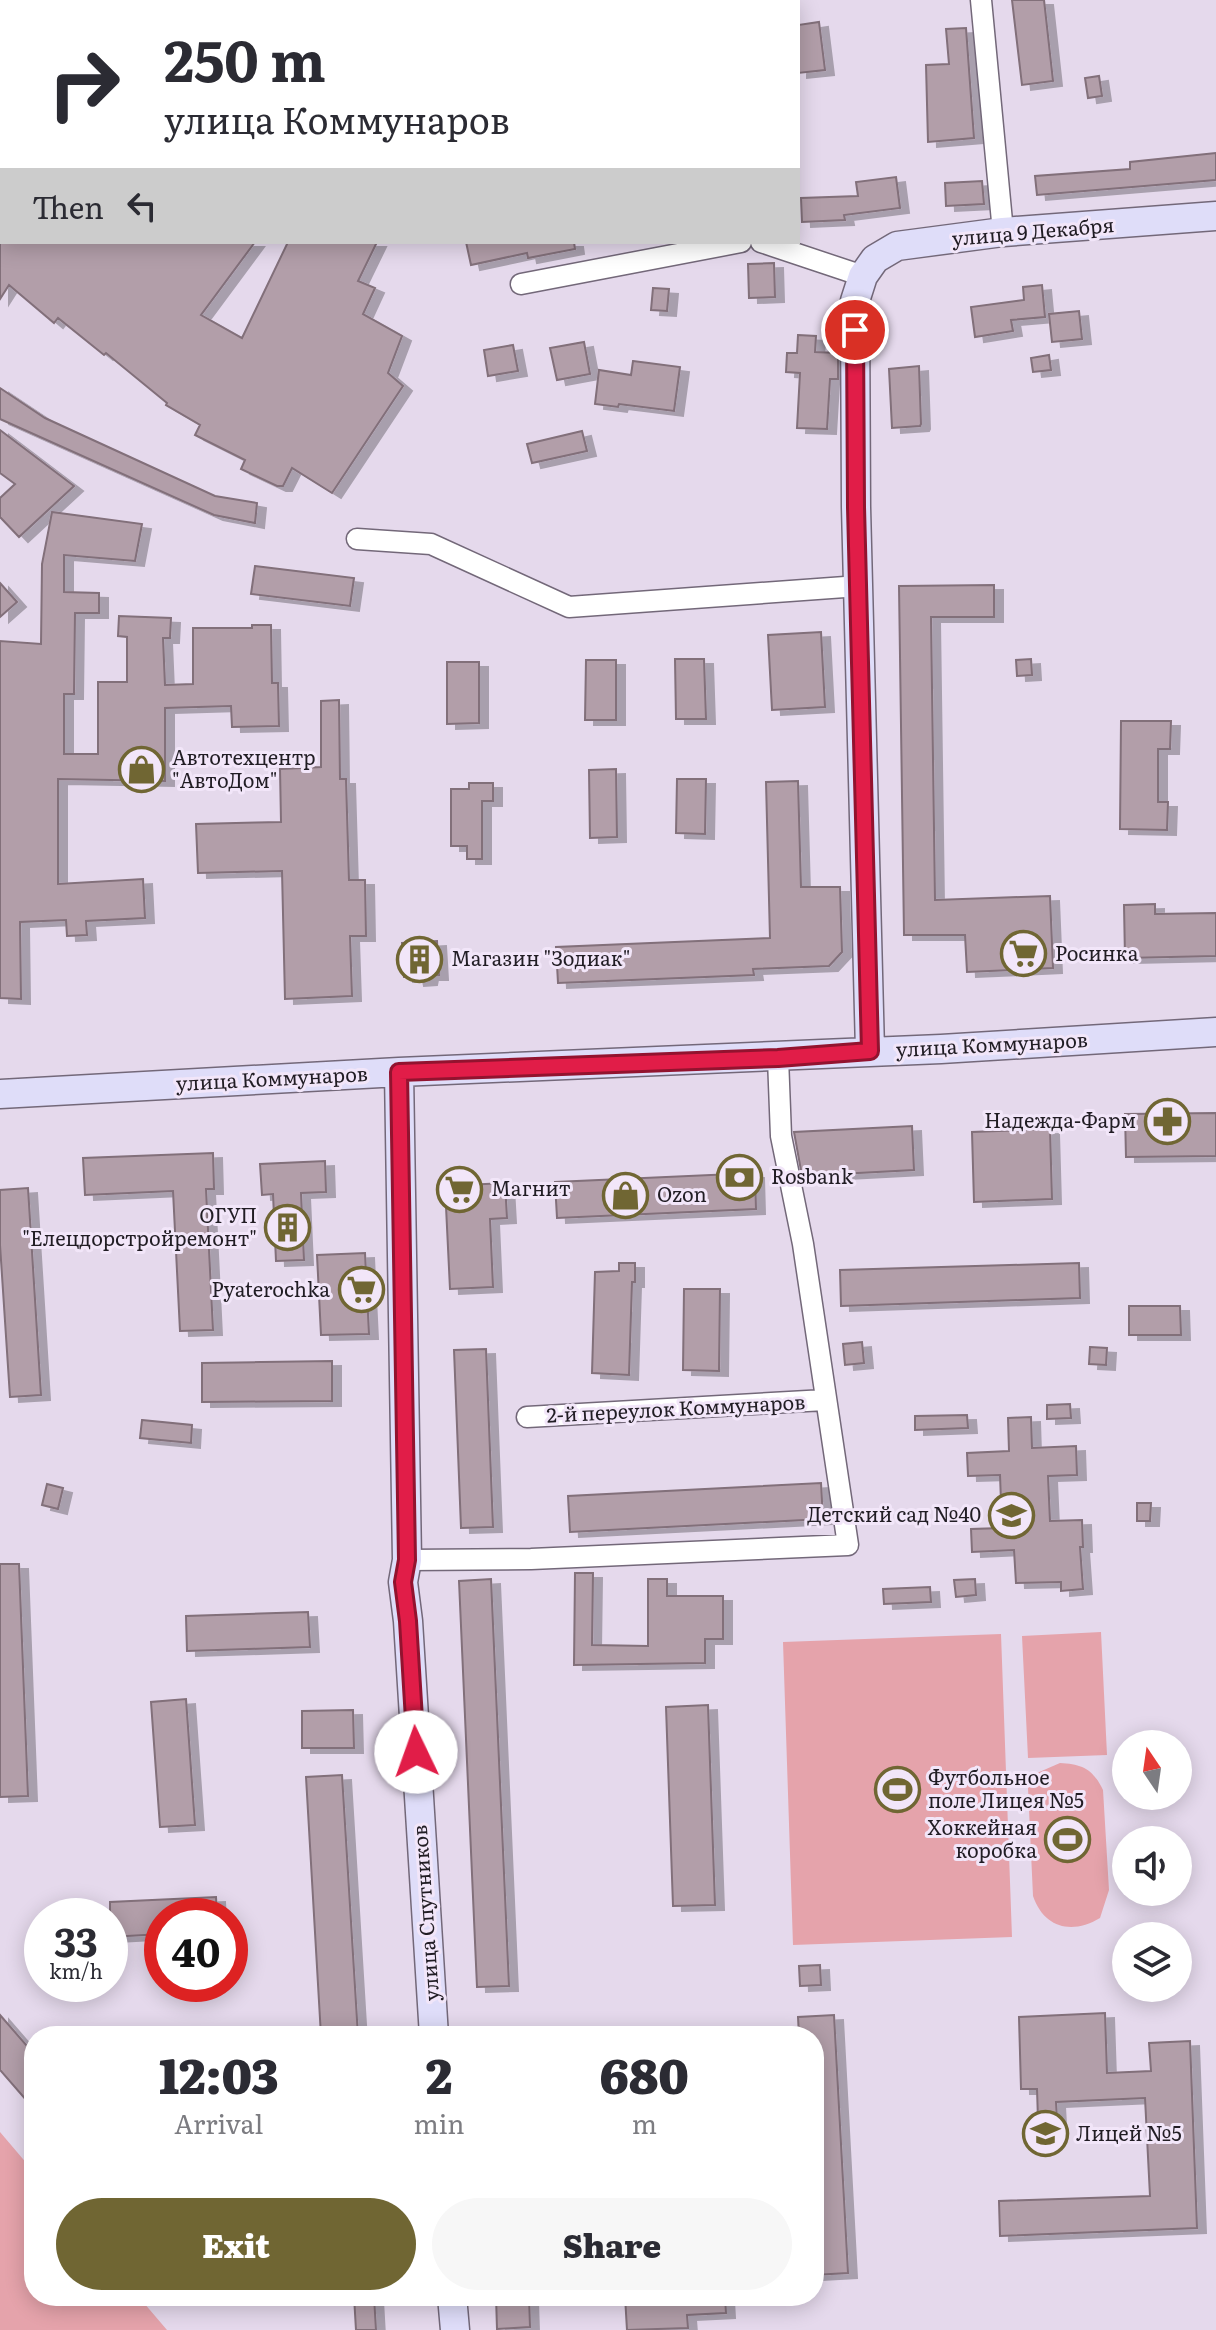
<!DOCTYPE html>
<meta charset="utf-8">
<style>
:root{--surface:#fff;--page:#f7f7f7;--text:#2b2b33;--muted:#7c7c81;--accent:#706633}
body{margin:0;font-family:Literata,serif;background:var(--page);color:var(--text);height:100vh;display:flex;flex-direction:column;font-size:30px;white-space:nowrap}
*{box-sizing:border-box;margin:0}
p{font-size:26px;color:var(--muted)}
.icon{flex:none;width:44px;height:44px;fill:none;stroke:currentColor;stroke-width:2;stroke-linecap:round;stroke-linejoin:round}
.map{position:relative;flex:1;overflow:hidden}
.side{position:absolute;left:24px;top:2026px;width:800px;height:280px;display:flex;flex-direction:column;background:var(--surface);border-radius:32px;box-shadow:0 4px 20px #0003}
.side>*{flex:none}
.guide{position:absolute;left:0px;top:0px;width:800px;height:244px;box-shadow:0 4px 20px #0003;background:#fff;color:var(--text);overflow:hidden}
.needle{width:52px;rotate:347deg}
.tools{position:absolute;left:1112px;top:1730px;display:grid;gap:16px}
.tools a{display:grid;place-items:center;width:80px;height:80px;border-radius:50%;background:var(--surface);box-shadow:0 4px 20px #0003;font-size:40px}
.speed{position:absolute;left:24px;top:1898px;display:flex;gap:16px;font-size:40px;font-weight:700;text-align:center}
.speed>*{display:grid;place-content:center;width:104px;height:104px;border-radius:50%;background:var(--surface);box-shadow:0 4px 20px #0003;line-height:1}
.speed small{font-size:20px;font-weight:400}
.speed .limit{border:12px solid #d22;background:#fff;color:#111}
.pin{position:absolute;display:grid;place-items:center;width:68px;height:68px;color:#fff;margin:-34px;border:4px solid #fff;border-radius:50%;box-shadow:0 2px 8px #0007}
.me{position:absolute;width:88px;margin:-44px;rotate:357deg;stroke-linejoin:round;filter:drop-shadow(0 0 6px #0008)}
.turn{display:flex;align-items:center;gap:28px;height:168px;padding:0 32px;font-size:36px}
.turn .icon{width:104px;height:104px;stroke-width:2.5}
.turn b{display:block;font-size:56px;line-height:68px}
.then{display:flex;align-items:center;height:76px;padding:0 32px;background:#0003;gap:16px;font-size:30px}
.eta{display:flex;justify-content:space-evenly;align-items:center;height:136px;text-align:center}
.eta b{font-size:48px;font-weight:800;line-height:56px}
.primary-button{display:flex;gap:16px;margin-top:auto;padding:16px 32px}
.primary-button a{flex:1;height:92px;border-radius:48px;background:var(--accent);color:#fff;font-size:32px;font-weight:800;line-height:92px;text-align:center}
.primary-button a+a{background:var(--page);color:var(--text)}
.map>svg:first-child{display:block}
.green{fill:#e5a3ab}
.building{fill:#b29ea9;stroke:#826f7a;stroke-width:2;filter:url(#shadow)}
.lines{fill:none;stroke-linecap:round;stroke-linejoin:round}
.street-casing{stroke:#736879;stroke-width:23}
.secondary-casing{stroke:#736879;stroke-width:31}
.street{stroke:#fff;stroke-width:20}
.secondary{stroke:#dfddf9;stroke-width:28}
.route-casing{stroke:#92132f;stroke-width:20}
.route{stroke:#e11d48;stroke-width:14}
.labels{text-anchor:middle;stroke-width:6;stroke-linejoin:round;paint-order:stroke}
.street-label{font-size:20px;fill:#211d24;stroke:#f2e6f9}
.poi-label{font-size:20px;fill:#211d24;stroke:#f2e6f9;text-anchor:start}
</style>
<div class="map">
<svg width="1216" height="2330" viewBox="0 0 1216 2330">
<defs>
<filter id="shadow"><feDropShadow dx="9" dy="5" stdDeviation="0" flood-color="#0004"/></filter>
</defs>
<rect width="100%" height="100%" fill="#e5d9ec"/>
<path class="green" d="M1101,1632l6,123 -79,3 -6,-122z
M1001,1634l11,303 -219,8 -10,-303z
M1060,1763c22,1 33,6 43,27l6,100 -9,28c-28,17 -56,10 -67,-22l-5,-108 9,-15z
M0,2132l34,40v124h104l29,34h-167z"/>
<path class="building" d="M1012,0h32l9,81 -31,4z
M819,22l6,48 -27,3v-48z
M966,28l8,110 -46,4 -2,-77 23,-1 -3,-35z
M1099,76l3,20 -14,2 -3,-20z
M1216,153v27l-179,15 -2,-19 95,-7v-7z
M896,177l4,31 -56,7 1,5 -43,2 -1,-24 57,-2 -2,-14z
M982,181l2,23 -38,2 -1,-23z
M0,242h255l-54,73 41,23 46,-96h89l-19,39 17,7 -12,26 39,22 -14,37 15,13 -71,107 -40,-25 -9,18h-6l-36,-17 4,-9 -50,-25 5,-10 -34,-20 1,-2 -61,-50 -2,2 -46,-37 -4,5 -45,-38 -9,14z
M466,242h108l1,7 -47,9 -1,-5 -56,12z
M774,263l1,34 -26,1 -1,-34z
M1042,285l3,32 -34,3 2,11 -38,6 -4,-30 53,-7 -1,-13z
M653,288l16,1 -2,22 -16,-1z
M1079,311l3,28 -30,3 -3,-28z
M798,335l18,1 -1,16 23,1v26h-8l-3,50 -30,-1 3,-55 -14,-1 1,-19h10z
M584,342l6,32 -33,6 -7,-32z
M513,345l5,26 -30,5 -4,-26z
M1049,355l2,15 -18,2 -2,-14z
M633,361l47,6 -6,44 -55,-7 -1,3 -23,-3 4,-34 32,5z
M919,366l2,58 -1,2 -28,2 -3,-59z
M0,388l45,30 170,78 42,7 -2,20 -41,-8 -214,-96z
M0,430l74,56 -55,51 -19,-20v-19l15,-14 -15,-11z
M582,431l5,20 -55,12 -5,-19z
M52,512l90,12 -7,37 -71,-6v37l35,1v20h-24l-1,81h-10v60h34v-72h29v-45l-9,-1 1,-20 52,2 -1,20h-7l2,47 28,-1v-56h59v-3h19l1,58h6l1,43 -47,1 -1,-21 -66,2v73l-107,-2v105l85,-5 2,39 -59,3 1,14 -20,1 -1,-16 -46,2 1,77 -21,-1v-357l41,3 1,-80z
M255,566l99,12 -4,28 -99,-12z
M0,583l17,19 -17,15z
M994,585v32h-63l4,283 115,-4 3,72 -86,4 -2,-37h-61l-5,-349z
M821,632l4,75 -53,3 -4,-75z
M675,659h29l2,60h-30z
M1031,659l1,16 -15,1 -1,-16z
M586,660h30v60h-31z
M447,662h32v61l-32,1z
M339,700l1,79h6l3,101h16l1,56h-16l2,60 -67,3 -3,-128 -84,2 -2,-49 85,-2 -1,-53 41,-2v-66z
M1121,721h50l-1,28h-12v53h10l-1,28 -47,-1z
M616,769l1,68 -27,1 -1,-68z
M677,779h29l-1,55 -29,-1z
M798,781l3,106h39l2,65 -13,14 -76,3 1,6 -196,8 -2,-36 214,-9 -4,-156z
M469,783h24v18h-11v58h-15v-13h-16v-57h18z
M1155,904v10l61,-1v43l-91,2 -1,-53z
M437,941l2,34h-10l-1,5 -13,1 -1,-5 -10,1 -2,-34z
M1216,1113v43l-90,1 -1,-43z
M912,1126l2,44 -112,6 -8,-44z
M1050,1129l2,70 -78,3 -2,-70z
M213,1153l1,36h-8l7,141 -33,1 -7,-140 -88,4 -2,-37z
M325,1161l1,31 -25,1 3,67 -28,1 -3,-67 -11,1 -2,-31z
M755,1173l1,36 -199,9 -2,-36z
M505,1183l2,35 -17,1 3,68 -43,2 -5,-103z
M28,1188l13,207 -31,2 -10,-152v-55z
M365,1253l4,81 -48,1 -4,-80z
M619,1263h16v19h-3l-3,93 -37,-2 3,-101 24,-1z
M1079,1263l1,35 -239,8 -1,-36z
M684,1289h36l-1,82 -36,-1z
M1129,1306h51l1,29h-52z
M862,1342l2,21 -19,2 -2,-21z
M1090,1347l17,1 -1,17 -17,-1z
M486,1349l7,178 -32,1 -7,-178z
M332,1361v40l-130,1v-39z
M1070,1404l1,14 -24,1v-14z
M967,1415l1,13 -53,2v-14z
M1031,1417l1,31 44,-2 1,29 -29,1 2,45 32,-1 1,27h-3l3,42 -22,2v-9l-45,1 -2,-33 -42,2 -1,-23 31,-1 -2,-53 -32,1 -1,-23 42,-2 -1,-33z
M142,1420l50,5 -1,18 -51,-5z
M821,1483l2,36 -253,13 -2,-36z
M47,1484l16,4 -5,21 -16,-4z
M1137,1503h14l-1,18h-13z
M0,1564h19l9,232 -28,1z
M575,1573h18l-1,72 56,1v-67h19v17h56v43h-18v24l-131,2z
M491,1579l18,407 -32,1 -18,-406z
M975,1579l1,16 -20,2 -2,-17z
M930,1587l1,15 -47,2 -1,-15z
M308,1612l2,35 -123,4 -1,-35z
M186,1699l9,126 -35,2 -9,-125z
M708,1705l7,200 -42,1 -7,-199z
M353,1710l1,38h-52v-37z
M342,1775l16,261h-37l-15,-259z
M216,1897l1,19h-55v18l-52,3v-35z
M820,1965l1,20 -21,1 -1,-20z
M1105,2013l2,60 44,-2 -2,-28 41,-2 7,187 -197,8 -1,-35 151,-5 -5,-98 -89,4 1,17 -19,1 -1,-31h-16l-2,-72z
M0,2015l34,39v55l-34,-39z
M834,2015l14,258 -34,2v-239h-15l-1,-19z
M354,2296h20l2,34h-20z
M496,2296h33l1,31 -33,2z
M625,2296h100l1,17 -39,2 1,13 -61,2z"/>
<g class="lines">
<defs>
<path id="street" d="M981,0l22,232
M750,2v-2
M761,242l102,34
M521,284l220,-42
M357,539l74,5 138,63 290,-21
M527,1417l298,-17
M407,1560l124,-1 317,-14 -45,-301 -22,-108 -3,-78"/>
<path id="secondary" d="M870,1051l-14,-544 -1,-206 8,-25 12,-17 22,-13 106,-14 213,-16
M399,1072l8,488 -4,22 5,39 26,415
M0,1094l399,-22 542,-23 275,-17
M452,2296l3,34"/>
</defs>
<use href="#street" class="street-casing"/>
<use href="#secondary" class="secondary-casing"/>
<use href="#street" class="street"/>
<use href="#secondary" class="secondary"/>
</g>
<g class="lines">
<defs>
<path id="route" d="M416,1752l-8,-131 -5,-39 4,-22 -8,-488 379,-14 92,-7 -14,-544 -1,-177"/>
</defs>
<use href="#route" class="route-casing"/>
<use href="#route" class="route"/>
</g>
<defs>
<symbol id="shop-ring" viewBox="-11 -11 22 22"><circle r="9.5" fill="#f2e6f9" stroke="#706633" stroke-width="1.5"/><path d="M-5-2.5h2.3a2.7 3.5 0 0 1 5.4 0H5L5.5 6h-11ZM-1.5-2.5h3a1.5 2.3 0 0 0-3 0Z" fill="#706633"/></symbol>
<symbol id="supermarket-ring" viewBox="-11 -11 22 22"><circle r="9.5" fill="#f2e6f9" stroke="#706633" stroke-width="1.5"/><path d="M-6-5.5h2.5l.6 2H6L4.5 2H-2.5L-4.4-4H-6ZM-1.5 3.2a1.3 1.3 0 1 0 .1 0ZM3 3.2a1.3 1.3 0 1 0 .1 0Z" fill="#706633"/></symbol>
<symbol id="building-ring" viewBox="-11 -11 22 22"><circle r="9.5" fill="#f2e6f9" stroke="#706633" stroke-width="1.5"/><path d="M-4-6H4V6H1V3H-1V6H-4ZM-2.5-4.3h1.7v1.8h-1.7ZM.8-4.3h1.7v1.8H.8ZM-2.5-1h1.7V.8h-1.7ZM.8-1h1.7V.8H.8Z" fill="#706633"/></symbol>
<symbol id="pharmacy-ring" viewBox="-11 -11 22 22"><circle r="9.5" fill="#f2e6f9" stroke="#706633" stroke-width="1.5"/><path d="M-2-6h4v4h4v4h-4v4h-4v-4h-4v-4h4Z" fill="#706633"/></symbol>
<symbol id="bank-ring" viewBox="-11 -11 22 22"><circle r="9.5" fill="#f2e6f9" stroke="#706633" stroke-width="1.5"/><path d="M-6-4H6V4H-6ZM0-2.3a2.3 2.3 0 1 0 0 4.6a2.3 2.3 0 1 0 0-4.6Z" fill="#706633"/></symbol>
<symbol id="school-ring" viewBox="-11 -11 22 22"><circle r="9.5" fill="#f2e6f9" stroke="#706633" stroke-width="1.5"/><path d="M0-5L7-2L0 1L-7-2ZM-4 1L0 2.5L4 1V4Q0 6-4 4Z" fill="#706633"/></symbol>
<symbol id="stadium-ring" viewBox="-11 -11 22 22"><circle r="9.5" fill="#f2e6f9" stroke="#706633" stroke-width="1.5"/><path d="M0-5a6.5 5 0 1 0 0 10a6.5 5 0 1 0 0-10ZM-3.5-1.8h7v3.6h-7Z" fill="#706633"/></symbol>
</defs>
<g fill-rule="evenodd">
<use href="#shop-ring" x="116" y="744" width="51" height="51"/>
<use href="#supermarket-ring" x="998" y="928" width="51" height="51"/>
<use href="#building-ring" x="394" y="934" width="51" height="51"/>
<use href="#pharmacy-ring" x="1142" y="1096" width="51" height="51"/>
<use href="#bank-ring" x="714" y="1152" width="51" height="51"/>
<use href="#supermarket-ring" x="434" y="1164" width="51" height="51"/>
<use href="#shop-ring" x="600" y="1170" width="51" height="51"/>
<use href="#building-ring" x="262" y="1202" width="51" height="51"/>
<use href="#supermarket-ring" x="336" y="1264" width="51" height="51"/>
<use href="#school-ring" x="986" y="1490" width="51" height="51"/>
<use href="#stadium-ring" x="872" y="1764" width="51" height="51"/>
<use href="#stadium-ring" x="1042" y="1814" width="51" height="51"/>
<use href="#school-ring" x="1020" y="2108" width="51" height="51"/>
</g>
<g class="labels">
<g class="street-label">
<text transform="translate(1033 232) rotate(-5)" y="7">улица 9 Декабря</text>
<text transform="translate(992 1045) rotate(-3)" y="7">улица Коммунаров</text>
<text transform="translate(272 1079) rotate(-3)" y="7">улица Коммунаров</text>
<text transform="translate(676 1409) rotate(-3)" y="7">2-й переулок Коммунаров</text>
<text transform="translate(426 1913) rotate(-94)" y="7">улица Спутников</text>
</g>
<g class="poi-label">
<text x="172" y="765">Автотехцентр<tspan x="172" dy="23">"АвтоДом"</tspan></text>
<text x="1055" y="961">Росинка</text>
<text x="451" y="966">Магазин "Зодиак"</text>
<text x="1136" y="1128" text-anchor="end">Надежда-Фарм</text>
<text x="771" y="1184">Rosbank</text>
<text x="491" y="1196">Магнит</text>
<text x="657" y="1202">Ozon</text>
<text x="257" y="1223" text-anchor="end">ОГУП<tspan x="257" dy="23">"Елецдорстройремонт"</tspan></text>
<text x="330" y="1297" text-anchor="end">Pyaterochka</text>
<text x="981" y="1522" text-anchor="end">Детский сад №40</text>
<text x="928" y="1785">Футбольное<tspan x="928" dy="23">поле Лицея №5</tspan></text>
<text x="1037" y="1835" text-anchor="end">Хоккейная<tspan x="1037" dy="23">коробка</tspan></text>
<text x="1076" y="2141">Лицей №5</text>
</g>
</g>
</svg>
<div class="tools">
<a><svg class="needle" viewBox="-14 -14 28 28"><path d="M0-13l5 13h-10z" fill="#e53935"/><path d="M0 13l5-13h-10z" fill="#7c7c81"/></svg></a>
<a><svg class="icon" aria-label="sound" viewBox="0 0 24 24"><path d="M4 9h4l5-4v14l-5-4H4zM17 9q2 3 0 6"/></svg></a>
<a><svg class="icon" aria-label="layers" viewBox="0 0 24 24"><path d="M12 4l9 5-9 5-9-5zM3 14l9 5 9-5"/></svg></a>
</div>
<div class="speed"><div>33<small>km/h</small></div><div class="limit">40</div></div>
<div class="pin" style="left:855px;top:330px;background:#d93025"><svg class="icon" aria-label="arrive" viewBox="0 0 24 24"><path d="M6 21V4h12l-3 4 3 4H6"/></svg></div>
<svg class="me" style="left:416px;top:1752px" viewBox="-20 -20 40 40"><circle r="19" fill="#fff"/><path d="M0-13L10 11 0 6-10 11z" fill="#e11d48"/></svg>
<div class="guide">
<div class="turn"><svg class="icon" aria-label="right" viewBox="0 0 24 24"><path d="M7 20v-9h11M14 6l5 5-5 5"/></svg><div><b>250 m</b>улица Коммунаров</div></div>
<div class="then">Then<svg class="icon" aria-label="left" viewBox="0 0 24 24"><path d="M17 20v-9H6M10 6l-5 5 5 5"/></svg></div>
</div>
<section class="side">
<div class="eta">
<div><b>12:03</b><p>Arrival</p></div>
<div><b>2</b><p>min</p></div>
<div><b>680</b><p>m</p></div>
</div>
<div class="primary-button"><a>Exit</a><a>Share</a></div>
</section>
</div>
